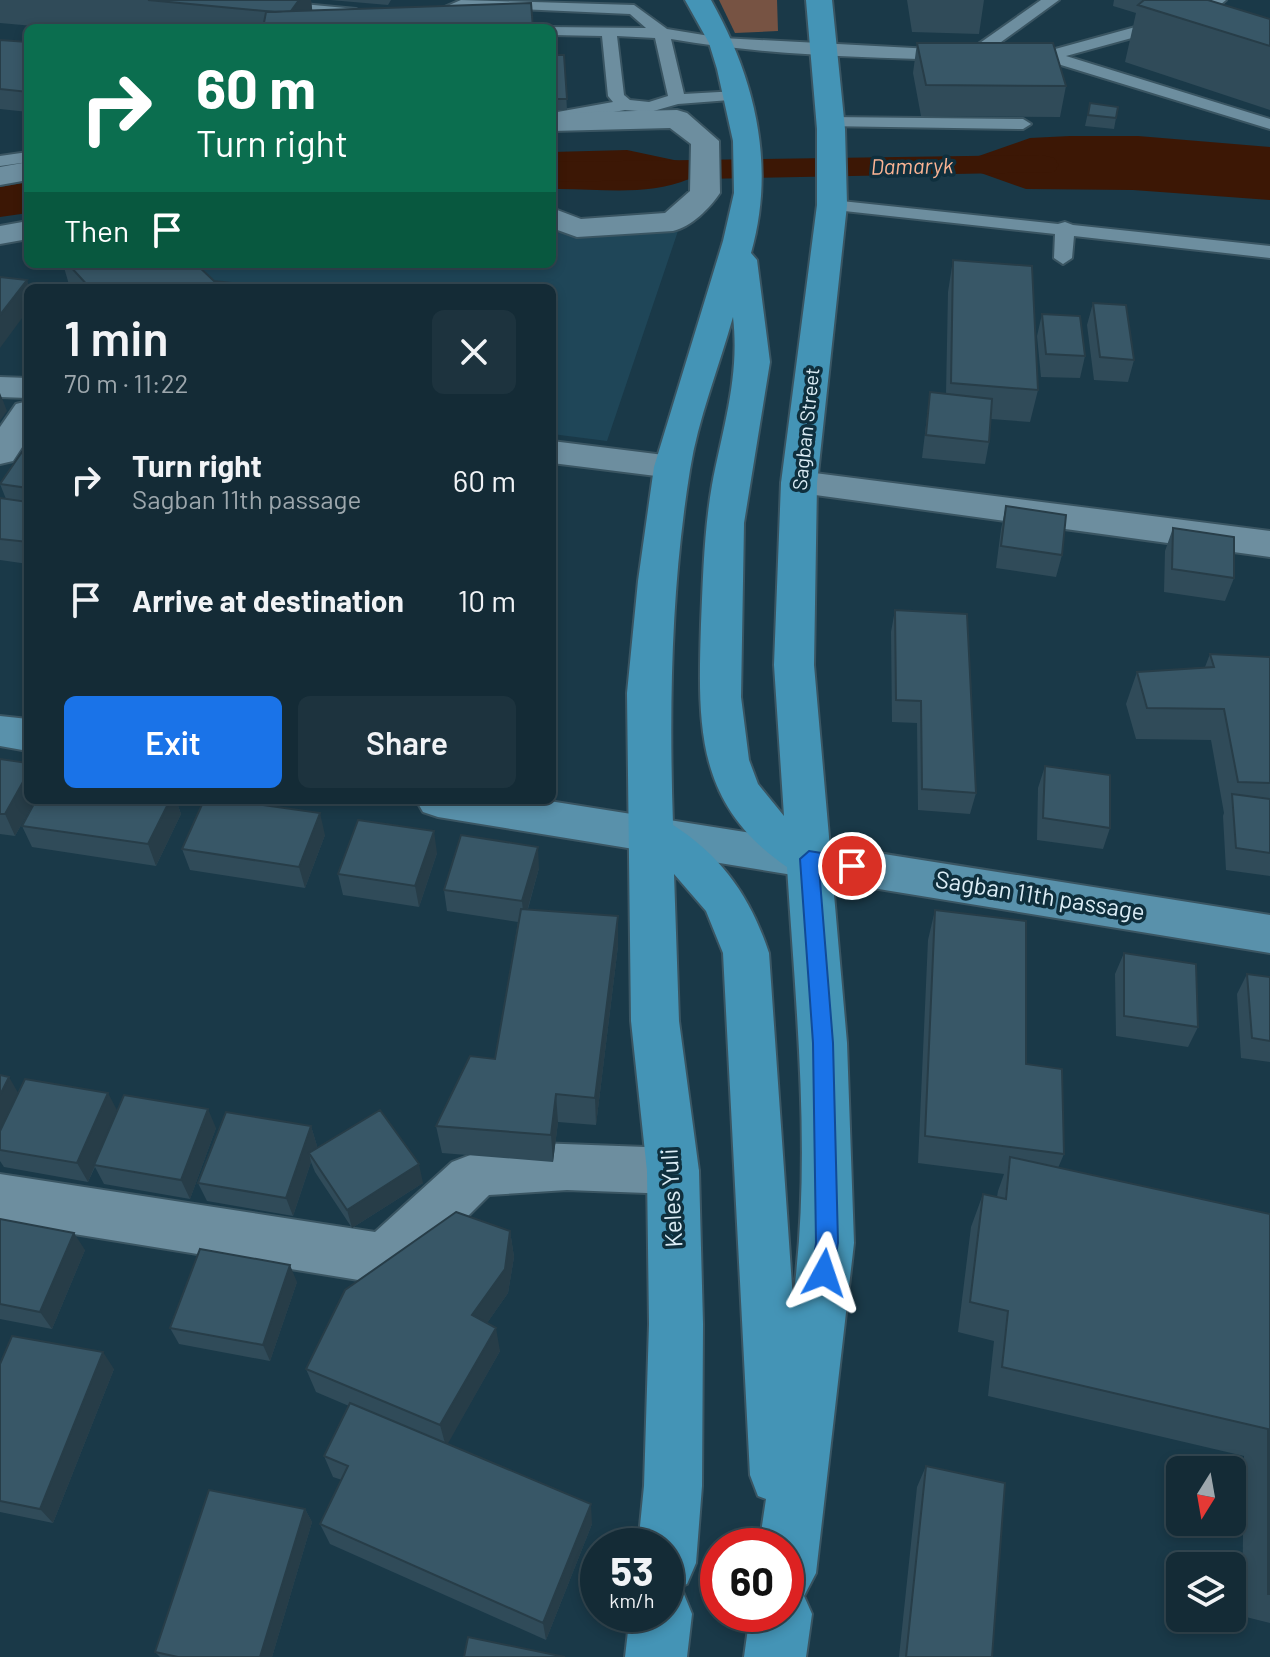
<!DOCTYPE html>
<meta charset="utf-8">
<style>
:root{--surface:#142b36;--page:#1d333e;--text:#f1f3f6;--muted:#9da7ad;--line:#334751;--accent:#1a73e8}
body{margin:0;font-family:Barlow,sans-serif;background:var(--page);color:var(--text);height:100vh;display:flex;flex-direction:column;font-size:30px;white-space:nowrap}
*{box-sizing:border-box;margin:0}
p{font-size:26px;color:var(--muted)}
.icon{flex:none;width:44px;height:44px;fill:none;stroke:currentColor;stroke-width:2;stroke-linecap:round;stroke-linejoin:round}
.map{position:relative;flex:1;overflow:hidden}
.sheet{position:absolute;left:24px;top:284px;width:532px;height:520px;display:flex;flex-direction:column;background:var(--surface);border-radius:12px;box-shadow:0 4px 12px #0003,0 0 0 2px var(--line)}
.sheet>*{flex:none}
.banner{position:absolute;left:24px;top:24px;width:532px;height:244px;border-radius:12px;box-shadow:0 4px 12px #0003,0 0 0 2px var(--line);background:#0b6e4f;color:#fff;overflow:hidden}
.needle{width:52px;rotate:191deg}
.tools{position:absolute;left:1166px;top:1456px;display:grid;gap:16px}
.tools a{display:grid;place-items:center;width:80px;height:80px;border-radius:12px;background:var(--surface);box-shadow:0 4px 12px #0003,0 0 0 2px var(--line);font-size:40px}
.speed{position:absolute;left:580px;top:1528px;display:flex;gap:16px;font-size:40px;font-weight:700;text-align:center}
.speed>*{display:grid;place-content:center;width:104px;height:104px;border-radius:50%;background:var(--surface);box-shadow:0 4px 12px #0003,0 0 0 2px var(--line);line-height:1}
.speed small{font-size:20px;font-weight:400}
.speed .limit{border:12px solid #d22;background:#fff;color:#111}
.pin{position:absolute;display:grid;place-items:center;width:68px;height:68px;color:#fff;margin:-34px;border:4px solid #fff;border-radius:50%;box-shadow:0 2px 8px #0007}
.me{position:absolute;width:88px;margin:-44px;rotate:5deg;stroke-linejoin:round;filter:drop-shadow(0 0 6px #0008)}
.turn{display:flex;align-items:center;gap:28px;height:168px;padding:0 40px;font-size:36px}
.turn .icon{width:104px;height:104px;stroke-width:2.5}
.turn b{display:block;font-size:56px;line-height:68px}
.then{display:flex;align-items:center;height:76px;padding:0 40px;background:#0003;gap:16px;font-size:30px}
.round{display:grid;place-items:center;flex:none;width:84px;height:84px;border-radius:12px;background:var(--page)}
.overview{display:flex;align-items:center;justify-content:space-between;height:136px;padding:0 40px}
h1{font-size:48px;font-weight:600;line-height:60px}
.primary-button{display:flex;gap:16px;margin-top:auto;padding:16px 40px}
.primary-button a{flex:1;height:92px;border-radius:12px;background:var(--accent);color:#fff;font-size:32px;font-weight:600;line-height:92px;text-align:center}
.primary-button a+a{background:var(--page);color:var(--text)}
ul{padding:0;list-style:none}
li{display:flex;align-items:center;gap:24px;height:120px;padding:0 40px}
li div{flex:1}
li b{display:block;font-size:30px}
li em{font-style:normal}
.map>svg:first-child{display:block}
.built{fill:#1f4658}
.green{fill:#775343}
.water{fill:#3c1705}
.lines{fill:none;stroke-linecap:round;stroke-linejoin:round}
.canal{fill:#3c1705;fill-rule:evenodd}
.lane-casing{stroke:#3a5562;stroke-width:4}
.street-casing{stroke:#3a5562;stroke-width:4}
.secondary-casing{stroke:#3a5562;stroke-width:4}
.primary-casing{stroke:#3a5562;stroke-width:4}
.lane{fill:#6d8e9f;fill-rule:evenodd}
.street{fill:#6d8e9f;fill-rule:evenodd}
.secondary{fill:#5991ab;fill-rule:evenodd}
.primary{fill:#4494b6;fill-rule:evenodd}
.wall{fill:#304b59}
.shaded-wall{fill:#273d48}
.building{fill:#385767;stroke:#273d48;stroke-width:2}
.route{fill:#1a73e8;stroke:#114b97;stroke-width:2}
.labels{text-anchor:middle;stroke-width:7;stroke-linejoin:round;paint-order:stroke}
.far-street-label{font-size:20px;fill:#dcedf6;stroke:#0f2f3d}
.far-water-label{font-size:22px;font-style:italic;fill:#fcb494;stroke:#0f2f3d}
.street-label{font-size:24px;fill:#dcedf6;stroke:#0f2f3d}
</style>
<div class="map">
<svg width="1270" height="1657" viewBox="0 0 1270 1657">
<rect width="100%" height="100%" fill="#1a3948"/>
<path class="built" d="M679,228l-72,213 -55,-7v-146h-480l16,-24h464v-31z"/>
<path class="green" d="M719,0h58l1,31 -43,2z"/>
<path class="water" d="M1070,136h68l132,11v53l-137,-10 -107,-1 -48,-17 -5,-14 57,-20z
M627,150l61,13 1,16c-44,18 -91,9 -137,10v-37z
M28,182v31l-28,4v-30z"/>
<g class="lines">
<path class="canal" d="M1042,155l12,3 5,7 -5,7 -502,10v-20z"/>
<defs>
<path id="lane" d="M207,0h54l95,9 8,5 -8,5 -141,-14z
M461,0l173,5 33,24 55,9 229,12 8,5 -8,5c-94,-3 -187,-5 -280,-21l13,55 53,-3 6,2v6l-65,5 -28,8 -25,-2 -73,13v-10l61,-11 -5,-6 -6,-60 -50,-1v-7l-6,-1 100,1 -16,-14 -158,-7 -52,19 -8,-5zM617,36l38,2 13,58 -19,6 -19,-2 -6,-5z
M1041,0h18l-80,58h-12v-6z
M1209,0h17l-45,37 -31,-4 -84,23 204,63v10l-222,-68h-26l-8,-5 8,-5h26l102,-28 22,6z
M830,117l193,2 8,5 -8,5 -199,-3 -2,-4z
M28,152v10l-28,4v-10z
M832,200l226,24 7,-2 8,3 197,21v12l-196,-22 -2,22 -9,6 -9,-6 1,-24 -229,-25 -3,-4z"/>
<path id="street" d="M677,110l10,3 32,28 1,52c-10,15 -29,34 -47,38l-96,6 -25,-9v-20l29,11 84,-6 25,-22 1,-47 -21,-16 -118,3v-18z
M28,162v18l-28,5v-18z
M28,221v18l-28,5v-18z
M0,377l28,1v20l-28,-1z
M28,401v37l-15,23 -13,3v-37l16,-23z
M552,441l120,15 13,3 5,8 -5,8 -13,3 -120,-15z
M799,471l471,60v26l-484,-66 -5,-8 5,-8z
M537,1143l136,5 18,6 8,17 -8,17 -18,6 -106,-4 -78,5 -66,66 -46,22 -377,-61v-48l375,58 77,-70 34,-13z"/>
<path id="secondary" d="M0,716l28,3v32l-28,-5z
M416,800h127l727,115v38l-832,-136 -15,-5z"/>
<path id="primary" d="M685,0h26c44,78 65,165 40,253l6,7 13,102 -26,161 -3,174 8,63 9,24 26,32 -10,-151 7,-182 36,-278v-76l-11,-129h26l13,129 2,76 -30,278 -3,182 33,378 7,200 -38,330 -12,23 8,18 -6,43h-62l6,-43h36v-68h-27l7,-47 -8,-3 -8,-21 -27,-522 -17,-42 -32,-37 5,147 20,150 4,153 -1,162 -6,77 -9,21 -12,5 8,3 9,22 -5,43h-62l5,-43h36v-68h-28l6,-60 5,-162 -2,-153 -16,-150 -4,-328 11,-112 16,-114 69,-226 11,-48 -1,-52 -16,-72 -8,-26zM733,317c7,59 -10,110 -21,168 -8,46 -9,93 -11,139 -3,102 -6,180 86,243 9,143 25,290 6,433l-24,-347c-18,-55 -47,-97 -96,-128 -4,-119 -2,-237 17,-355 8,-51 29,-103 43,-153z"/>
</defs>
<use href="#lane" class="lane-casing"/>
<use href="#street" class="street-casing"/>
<use href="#secondary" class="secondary-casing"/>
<use href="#primary" class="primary-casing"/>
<use href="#lane" class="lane"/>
<use href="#street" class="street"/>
<use href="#secondary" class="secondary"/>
<use href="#primary" class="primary"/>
</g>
<path class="wall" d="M0,0h311l1,10 221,18h-477l-56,-5z
M330,0h61l-3,5z
M907,0h77l-5,34 -67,-2z
M1114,0h94l62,19v91l-145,-48 11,-49 -23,-7z
M0,40l28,2v70l-28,-3z
M917,43l149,43 -6,31 -139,-1 -8,-43z
M552,55h12l3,55h-15z
M1090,103l26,15 -2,11 -29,-3z
M953,260l85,130 -8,32 -39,-3 -2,23 -4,22 -63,-6 8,-66 16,2 2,-102z
M63,264h133l18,17 62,7h-206z
M1093,303l41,57 -6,22 -34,-2 -7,-55z
M1042,314l43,42 -5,22 -39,-1 -4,-41z
M28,449v115l-28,-4v-62l6,1 -6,-15z
M1006,506l56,49 -6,22 -60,-9 5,-39z
M1173,528l61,50 -9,23 -61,-9 1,-41z
M895,610l81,183 -6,21 -52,-4 -1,-87 -25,-1 -1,-90z
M1210,654l60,3v219l-44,-6 -3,-54 1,-3 -13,-73 -75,-1 -10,-35 11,-32 68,-5z
M552,671l4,54 -4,1z
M0,759l28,41h7l-20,36 -15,-2z
M1045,766l65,62 -7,21 -66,-9 1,-52z
M36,800h140l5,14 -25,52 -124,-19 -10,-21z
M325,835l-20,53 -115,-18 -8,-21z
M437,853l-18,54 -76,-12 -5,-21z
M539,868l-11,41 90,37 -22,179 -38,-3 -5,40 -111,-9 -6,-27 59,-67 23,-137 -71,-11 -3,-21z
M935,910l91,154 38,90 -6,14 212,46v409l-28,-7 2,-160 -256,-60 6,-55 -36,-9 13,-105 12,-33 14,3 1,-6 6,-17 -86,-11 10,-223z
M1124,953l74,74 -10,20 -72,-11 -1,-62z
M1247,974l23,3v85l-29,-4 -4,-64z
M0,1075l18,18 198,35 -26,71 -86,-15 -9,-17 -7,15 -84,-15 -4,-6z
M311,1126l6,20 -1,3 107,34 -71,45 -37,-56 -4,-10 -18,54 -86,-15 -9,-18z
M0,1219l85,31 -33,79 -52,-10z
M510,1231l4,26 -6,36 -21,30 13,28 -53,93 145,80 -46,116 -216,-96 -10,-20 22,-44 -9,-3 -9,-21 25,-50 -33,-14 -10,-23z
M297,1282l-27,79 -91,-17 -9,-16z
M0,1364l114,5 -61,154 -53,-11z
M926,1466l66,191h-93l18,-170z
M305,1509l7,13 -40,135h-112l-5,-5z"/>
<path class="shaded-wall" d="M299,0h12l3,24 -24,-11z
M27,280l3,8h-2v22l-28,38v-33z
M0,393l7,18 -7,10z
M28,773v27h7l-20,36 -10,-22z
M170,800h6l5,14 -25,52 -8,-22z
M320,813l5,22 -20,53 -6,-21z
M434,831l3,22 -18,54 -4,-21z
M538,847l1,21 -15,54 -2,-21z
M618,916v30l-22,179 -1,-27z
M9,1077l11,19 -20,42v-43z
M108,1093l10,19 -30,70 -11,-19z
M556,1094l2,28 -5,40 -2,-27z
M208,1109l8,19 -26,71 -9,-19z
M311,1126l6,20 -5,13 -3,-6 2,9 -18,54 -7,-18z
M419,1164l4,19 -71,45 -5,-18z
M510,1231l4,26 -6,36 -32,46 -4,-24z
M74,1233l11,17 -33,79 -12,-17z
M290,1265l7,17 -27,79 -7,-16z
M496,1328l4,23 -54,96 -6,-22z
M103,1352l11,17 -61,154 -13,-14z
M591,1504l1,20 -46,116 -3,-17z
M305,1509l7,13 -40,135h-12z"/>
<path class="building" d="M148,0h151l-8,11 -16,1z
M1144,0h64l62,19v27l-132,-41z
M531,3l2,25h-270l3,-16z
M0,40l28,2v50l-28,-3z
M917,43h136l13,43 -140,-1z
M552,55h12l3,44h-15z
M1090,103l28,4 -2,11 -28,-3z
M953,260l79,6 6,124 -87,-7z
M68,264h128l18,17 62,7h-186z
M0,277l27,3 -27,35z
M1093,303l33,2 8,55 -34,-3z
M1042,314l38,2 5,40 -39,-2z
M930,392l62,7 -3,43 -63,-7z
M24,449h4v39l-28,-4z
M0,498l28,4v40l-28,-3z
M1006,506l60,9 -4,40 -61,-9z
M1173,528l61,9v41l-62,-9z
M895,610l72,4 9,179 -54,-4 -1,-88 -25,-1z
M1210,654l60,3v126l-32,-1 -14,-73 -77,-1 -10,-36 77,-5z
M552,671l2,32h-2z
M0,759l28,4v10l-23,41h-5z
M1045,766l65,9v53l-67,-10z
M1232,794l38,5v54l-34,-5z
M36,800h134l-22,44 -126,-18z
M204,800h23l93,13 -21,54 -117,-18z
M358,820l76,11 -19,55 -77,-12z
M461,835l77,12 -16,54 -78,-11z
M521,909l97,7 -23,182 -39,-4 -5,41 -115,-9 34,-70 25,3z
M935,910l91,11v143l36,5 2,85 -139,-18z
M1124,953l72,11 2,63 -74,-11z
M1247,974l23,3v64l-18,-3z
M0,1075l9,2 -9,18z
M25,1079l83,14 -31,70 -77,-13v-19z
M124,1095l84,14 -27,71 -87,-15z
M380,1110l39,54 -72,46 -38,-57z
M226,1112l85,14 -25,72 -88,-15z
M1010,1157l260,57v380h-2v-165l-266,-62 6,-56 -38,-9 13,-108 23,5z
M456,1212l54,19 -5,38 -33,46 24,13 -56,97 -134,-56 39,-79z
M0,1219l74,14 -34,79 -40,-8z
M200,1249l90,16 -27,80 -93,-17z
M12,1336l91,16 -63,157 -40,-8v-137z
M350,1403l241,101 -48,119 -223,-99 28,-58 -24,-10z
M926,1466l79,17 -13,174h-86z
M209,1490l96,19 -45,148h-82l-23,-5z
M468,1637l97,20h-101z"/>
<path class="route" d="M809,851l43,7 9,8 -9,7 -33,-5 14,175 5,200 -7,37 -7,3 -8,-3 -4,-7 4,-30 -3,-200 -13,-184z"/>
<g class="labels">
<g class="far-street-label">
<text transform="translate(806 429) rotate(-84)" y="7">Sagban Street</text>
</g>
<g class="far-water-label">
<text transform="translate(912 166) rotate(-1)" y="8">Damaryk</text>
</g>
<g class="street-label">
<text transform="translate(1040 896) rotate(9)" y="8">Sagban 11th passage</text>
<text transform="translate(672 1198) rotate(-93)" y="8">Keles Yuli</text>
</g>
</g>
</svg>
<div class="tools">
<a><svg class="needle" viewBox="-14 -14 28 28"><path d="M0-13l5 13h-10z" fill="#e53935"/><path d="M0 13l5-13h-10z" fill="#9da7ad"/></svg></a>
<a><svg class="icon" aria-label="layers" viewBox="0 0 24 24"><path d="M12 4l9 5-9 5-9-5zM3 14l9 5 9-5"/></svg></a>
</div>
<div class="speed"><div>53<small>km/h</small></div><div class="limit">60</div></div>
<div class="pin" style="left:852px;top:866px;background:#d93025"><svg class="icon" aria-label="arrive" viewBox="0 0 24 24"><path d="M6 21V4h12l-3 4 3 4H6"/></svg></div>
<svg class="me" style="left:824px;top:1273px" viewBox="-20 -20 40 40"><path d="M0-17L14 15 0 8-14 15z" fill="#1a73e8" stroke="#fff" stroke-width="4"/></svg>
<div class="banner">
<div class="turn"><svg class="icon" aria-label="right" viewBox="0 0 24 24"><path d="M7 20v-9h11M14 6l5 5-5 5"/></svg><div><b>60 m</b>Turn right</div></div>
<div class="then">Then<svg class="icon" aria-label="arrive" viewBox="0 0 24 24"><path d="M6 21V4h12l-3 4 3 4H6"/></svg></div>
</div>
<section class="sheet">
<div class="overview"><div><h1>1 min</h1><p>70 m · 11:22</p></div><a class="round"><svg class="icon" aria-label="close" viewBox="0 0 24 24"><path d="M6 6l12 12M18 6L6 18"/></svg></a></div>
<ul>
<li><svg class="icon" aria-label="right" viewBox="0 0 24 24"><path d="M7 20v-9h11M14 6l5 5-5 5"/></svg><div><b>Turn right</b><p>Sagban 11th passage</p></div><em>60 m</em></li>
<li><svg class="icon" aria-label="arrive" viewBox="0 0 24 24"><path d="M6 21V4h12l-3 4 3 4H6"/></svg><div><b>Arrive at destination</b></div><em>10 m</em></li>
</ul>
<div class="primary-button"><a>Exit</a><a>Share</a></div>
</section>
</div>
